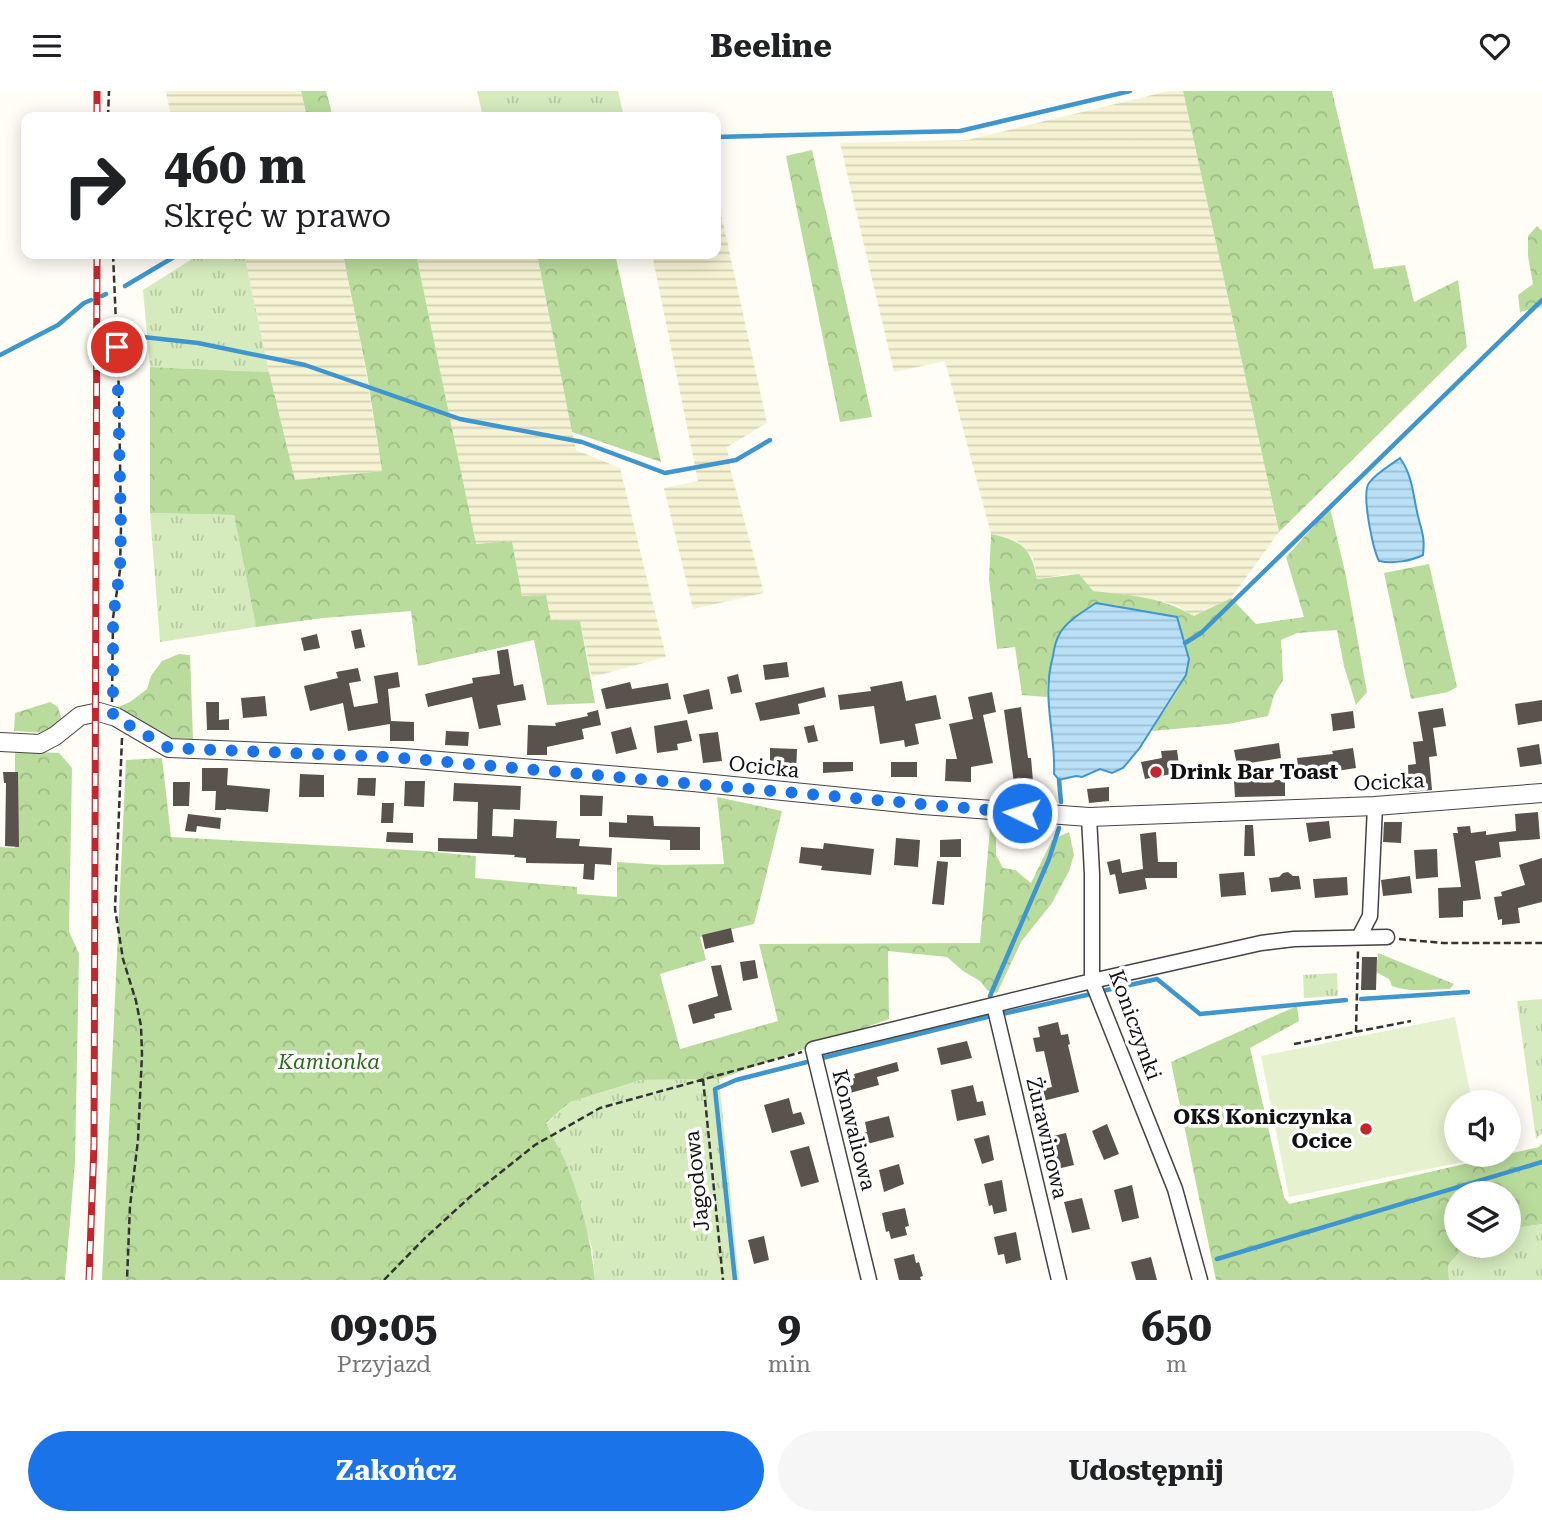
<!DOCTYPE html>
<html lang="pl">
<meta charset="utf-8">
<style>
:root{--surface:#fff;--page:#f6f6f6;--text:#202124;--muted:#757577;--accent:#1a73e8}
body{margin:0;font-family:"Roboto Serif",serif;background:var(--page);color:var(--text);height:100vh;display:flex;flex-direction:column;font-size:26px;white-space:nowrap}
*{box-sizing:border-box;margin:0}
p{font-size:23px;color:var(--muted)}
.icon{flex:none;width:38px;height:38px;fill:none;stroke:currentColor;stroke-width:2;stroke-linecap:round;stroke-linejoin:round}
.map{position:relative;height:1189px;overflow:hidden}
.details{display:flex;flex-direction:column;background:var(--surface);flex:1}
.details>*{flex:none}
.banner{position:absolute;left:21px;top:21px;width:700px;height:147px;border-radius:14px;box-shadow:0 4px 18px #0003;background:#fff;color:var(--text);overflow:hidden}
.tools{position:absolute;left:1444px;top:999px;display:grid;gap:14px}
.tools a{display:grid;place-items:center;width:77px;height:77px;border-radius:50%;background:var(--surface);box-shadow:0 4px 18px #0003;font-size:35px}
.pin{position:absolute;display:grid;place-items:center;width:60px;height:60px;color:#fff;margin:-30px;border:4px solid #fff;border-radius:50%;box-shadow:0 2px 7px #0007}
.me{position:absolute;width:77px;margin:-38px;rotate:274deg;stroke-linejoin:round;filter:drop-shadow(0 0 5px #0008)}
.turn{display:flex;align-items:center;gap:24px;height:147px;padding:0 28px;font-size:32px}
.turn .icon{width:91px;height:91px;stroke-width:2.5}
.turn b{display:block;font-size:49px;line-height:60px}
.eta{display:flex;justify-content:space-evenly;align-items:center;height:119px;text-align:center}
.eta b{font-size:42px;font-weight:700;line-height:49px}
.button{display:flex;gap:14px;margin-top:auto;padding:14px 28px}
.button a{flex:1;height:80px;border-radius:42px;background:var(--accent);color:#fff;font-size:28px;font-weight:700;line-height:80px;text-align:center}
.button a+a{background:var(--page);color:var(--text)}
header{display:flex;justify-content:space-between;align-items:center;height:91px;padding:0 28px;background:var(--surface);font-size:32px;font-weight:700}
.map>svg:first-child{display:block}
.farmland{fill:url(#farmland-rules)}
.grass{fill:url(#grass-tufts)}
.forest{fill:url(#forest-crowns)}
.pitch{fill:#e6f2cf}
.water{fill:url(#water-rules);stroke:#3f96cf;stroke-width:2}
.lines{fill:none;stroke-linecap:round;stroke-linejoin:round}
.stream{stroke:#3f96cf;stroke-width:4.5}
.building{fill:#5a524d}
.minor-casing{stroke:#444;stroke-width:17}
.tertiary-casing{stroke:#444;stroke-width:20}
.path{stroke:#333;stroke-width:2.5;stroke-dasharray:7 3.5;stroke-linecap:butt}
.minor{stroke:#fff;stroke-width:14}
.tertiary{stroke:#fff;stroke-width:18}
.rail-casing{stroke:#c4262e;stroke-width:7}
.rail{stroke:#fff;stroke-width:4.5;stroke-dasharray:13;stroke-linecap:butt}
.route{stroke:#1a73e8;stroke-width:12;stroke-dasharray:0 21.6}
.poi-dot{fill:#c4262e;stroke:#fff;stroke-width:2.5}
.labels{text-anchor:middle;stroke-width:7;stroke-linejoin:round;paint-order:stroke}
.street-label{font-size:21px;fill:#111;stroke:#fff}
.poi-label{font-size:21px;font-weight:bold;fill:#111;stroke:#fff;text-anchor:start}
.park-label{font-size:21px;font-style:italic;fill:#2f6b1f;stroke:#fff}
</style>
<header><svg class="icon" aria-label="menu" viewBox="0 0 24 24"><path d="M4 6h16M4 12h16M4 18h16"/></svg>Beeline<svg class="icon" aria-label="heart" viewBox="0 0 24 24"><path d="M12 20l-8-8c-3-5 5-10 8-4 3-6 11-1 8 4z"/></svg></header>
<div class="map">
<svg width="1542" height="1189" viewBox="0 0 1542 1189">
<defs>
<pattern id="farmland-rules" width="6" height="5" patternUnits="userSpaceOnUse" patternTransform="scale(1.75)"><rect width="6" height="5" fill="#f6f3d4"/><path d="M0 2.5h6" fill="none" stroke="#d2cfb5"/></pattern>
<pattern id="grass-tufts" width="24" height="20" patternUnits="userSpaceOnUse" patternTransform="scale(1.75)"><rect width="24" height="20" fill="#d5ebbd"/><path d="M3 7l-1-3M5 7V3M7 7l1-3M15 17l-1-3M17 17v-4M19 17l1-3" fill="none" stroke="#b6c8a1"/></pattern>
<pattern id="forest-crowns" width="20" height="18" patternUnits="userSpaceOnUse" patternTransform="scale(1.75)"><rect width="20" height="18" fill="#b9dc9c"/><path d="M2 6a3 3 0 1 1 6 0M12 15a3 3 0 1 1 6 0" fill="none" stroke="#9ebc85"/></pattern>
<pattern id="water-rules" width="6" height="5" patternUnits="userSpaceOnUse" patternTransform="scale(1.75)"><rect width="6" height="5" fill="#b9e0f7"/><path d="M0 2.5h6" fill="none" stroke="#9ebfd3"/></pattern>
</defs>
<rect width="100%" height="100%" fill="#fffdf5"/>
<path class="farmland" d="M166,0h135l6,26h-136z
M1169,0h14l96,441 -48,66 -37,18 -20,-12 -47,-9 -34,-4 -9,-9 -15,-8 -32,5 -4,-22 -17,-17 -25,-6 -46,-173 -51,11 -54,-229 127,-3z
M716,100l51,232 -40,24 4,25 33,121 -71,16 -29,-121 34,-7 -46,-227h64z
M244,163h99l22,112 17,105 -87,9 -26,-108z
M416,163h121l39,196 44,18 46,189 -74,20 -12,-55 -29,-1 -29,-25 -10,-55 -36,4z"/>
<path class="grass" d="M477,0h141l6,26h-141z
M200,163h44l25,118 -119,-5 -7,-77z
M150,422l84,2 22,112 -96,15z
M1337,882l1,23 -34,2 -1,-23z
M1542,908v134l-6,6 -19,-138z
M719,988l20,201h-144l-3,-33 -46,-123 24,-22 71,-22z
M1542,1133v56h-93l-1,-15 17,-19h43l1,-17z"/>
<path class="forest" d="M301,0h25l7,26h-26z
M1183,0h149l42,178 31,-4 9,37 44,-22 9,67 -188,185z
M812,59l60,267 -32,5 -54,-266z
M1537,135l5,5v76l-22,5 -2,-17 15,-11 -5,-28v-20z
M343,163h73l60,290 36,-3 10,55 24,-1 5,26h29l15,82 -48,2 -13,-65 -116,26 -7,-55 -88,7 -67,9 -22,-112 -84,-2v-146l119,5 26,108 87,-9 -15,-97z
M537,163h78l46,208 -89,-30z
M1330,417l16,68 21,116 -11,13 -12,-39 -7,-36 -40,3 -16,7 2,40 -9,15 -6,21 -40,8 -76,7c18,-35 42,-47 33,-91l-42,-30h-14l-14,-5 -63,53 -5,26v13l-25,-2 -7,-48 -18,2 -8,-70 2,-45c31,7 40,13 46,45l42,-5 14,17c37,4 69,6 101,25l37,-18 25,26 48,-7 -18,-60z
M1429,473l28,123 -9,5 -37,7 -27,-126z
M179,563l11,1 3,84 -62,-3 -13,-17v-12l12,-5 17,-13 4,-13 11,-15z
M50,611l8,5 3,10 -1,17 -46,-3 1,-18z
M15,660l44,2 13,15 -3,163 10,23 -4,208 -10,118h-65v-433l15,1z
M162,667l9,79 254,14 51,5 -1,22 102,9v7l40,3v-35l45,3 62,-1 -7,-67 65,14 -28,113 -54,13 6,23 -46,14 20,75 98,-28 -19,-77 221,-1 10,-115 6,3v24l7,13 12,2 16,13 21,-43 17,-8 5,23 -5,16 -17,32 -31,39 -24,51 -9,-2 -8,-10 -17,-10 -16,-14 -59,-6 1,68 -170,60 -78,1 -71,22 -24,21c6,15 16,29 22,45 14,36 23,74 27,112h-493l24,-520z
M1378,862l76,31 -4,5c-19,0 -40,4 -58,-3l-3,-7 -13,-7z
M1297,915l2,15 -49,27 34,149 5,7 250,-57 3,-4v81l-33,5 -1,-36h-52v53h9l-17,19 1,15h-233l-45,-218z"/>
<path class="pitch" d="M1455,926l17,85 -16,1v52h27v3l-194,39 -28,-141z"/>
<path class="water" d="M1400,367c13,18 13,38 18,58 4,17 7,20 5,39 -12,6 -29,9 -44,6 -6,-12 -18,-67 -10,-78 7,-10 22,-18 31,-25z
M1096,512l81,14 12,42 -3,16 -47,74 -16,19 -11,5 -12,-4 -18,8 -6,-1 -17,4 -5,-6c2,-42 -13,-74 -1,-118 1,-7 3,-16 6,-21 6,-13 25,-24 37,-32z"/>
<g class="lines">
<path class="stream" d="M716,46l244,-6 170,-40
M125,195l54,-32
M102,205l4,-2
M122,248l21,-2 55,6 107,22 155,54 122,23 83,31 71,-13 34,-20
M0,264l58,-30 26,-22 7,-3
M1185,552l16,-10 341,-333
M1059,689l2,22
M1102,900l55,-12 43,35 146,-14
M990,905l59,-137 10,-31
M1361,908l107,-7
M1002,923l89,-20
M822,967l169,-42
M1217,1168l325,-97
M735,1189l-20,-191 21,-9 75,-19"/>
</g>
<path class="building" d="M361,538l4,18 -10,2 -4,-18z
M317,543l3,14 -16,3 -3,-13z
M508,558l6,37 9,-2 3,16 -29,5 4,20 -22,4 -7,-32 -44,10 -3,-13 48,-11 -1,-5 28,-4 -3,-23z
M787,571l2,15 -24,3 -2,-15z
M358,577l3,13 -12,2 5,24 24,-4 -4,-27 24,-4 2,15 -12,2 3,32 23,1v19h-24v-17l-42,7 -5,-28 -33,8 -6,-25 34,-8 -2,-6z
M738,583l4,18 -11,2 -4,-17z
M902,590l4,20 30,-6 5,24 -26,5 4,20 -14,3 -1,-7 -24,4 -6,-38 -34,4 -2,-15 33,-4 -1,-4z
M630,591l2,7 36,-6 3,16 -65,10 -5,-20z
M824,596l2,10 -28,7 2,10 -40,7 -5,-18z
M709,598l4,20 -25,5 -5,-19z
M992,601l4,20 -13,3 10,48 -22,4v15l-26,-1 1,-22h11l-8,-35 24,-5 -5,-22z
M265,605l2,20 -24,2 -2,-20z
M1542,609v21l-24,4 -3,-21z
M206,611h13v18l10,-1v11h-22z
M1021,616l7,51h3l2,23 -19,2 -10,-73z
M1443,617l3,18 -13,2 4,28 -8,1 3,33 -23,2 -1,-27 8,-1 -3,-22 10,-1 -5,-29z
M598,619l3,15 -19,4 2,10 -37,8v8h-20l1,-30 28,1 -1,-3 33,-7 -1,-3z
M1353,620l2,17 -22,3 -2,-17z
M687,629l5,21 -15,3 1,6 -21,3 -3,-27z
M814,634l4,16 -10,2 -4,-16z
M631,636l6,22 -21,5 -5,-22z
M446,640l23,1 -1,14 -23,-1z
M718,641l4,29 -19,2 -4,-29z
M1279,652l2,15 -44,7 -3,-15z
M1539,653l3,20 -22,3 -3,-19z
M770,657l27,1 -1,25h-26z
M1353,657l3,20 -57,9 -2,-19 36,-4 -1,-3z
M1177,659l2,15 -4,1 2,7 -32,6 -4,-17 21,-4 -1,-7z
M823,671h30v9l-30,2z
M891,671h26v15h-26z
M202,677h26l-1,17 43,4 -2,23 -42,-3v1h-11l1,-19h-14z
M3,681h15l1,75 -14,-1 1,-63h-2z
M300,683l24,1v22h-25z
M358,687h18l-1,18 -18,-1z
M1285,689v16l-50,1 -1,-16z
M405,690h20l-1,26 -20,-1z
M173,691h17l-1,24h-16z
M454,692l67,3 -1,24 -27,-1 -1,27 21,1 1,-18 43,2 -1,17 24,1 -1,7 33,2 -1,17 -16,-1 -1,16 -11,-1 1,-15 -58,-1v-5l-12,-1 1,-2 -77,-4v-13l39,1 1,-37 -25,-1z
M1109,696v14l-20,2 -2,-14z
M580,704l23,1 -1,20h-22z
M382,712h12l-1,20h-12z
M1538,721l2,27 -41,3 2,15 -26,4 6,38 -18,2v16l-24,1 -1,-30 23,-1 -8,-54h5l-1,-6 13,-1 1,7 15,-2v4l30,-4 -1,-17z
M188,723l33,4 -1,11 -23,-3 -1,6 -11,-1z
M627,724l26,1 1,10 46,1v23h-30v-10l-61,-3v-15l18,1z
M1329,730l2,17 -22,4 -3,-19z
M1384,731h18l-1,21 -18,-1z
M1245,734h8l2,31h-11z
M387,741l26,1v10l-27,-1z
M1156,741l2,30h19v16h-32l2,11 -28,5 -4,-20 -5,1 -3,-13 13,-3 2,14 21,-4 -3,-35z
M896,747l24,2 -2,27 -24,-2z
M961,748v18h-21v-17z
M824,752l50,6 -3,26 -50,-5 1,-4 -23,-3 2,-16 22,2z
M1437,758l1,28 -22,2 -2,-29z
M1542,767v44l-24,6 2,15 -18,2v-6l-4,1 -4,-23 8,-1 -1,-4 24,-7 -6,-20z
M937,770l11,1 -4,43 -12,-1z
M1244,781l2,23 -25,2 -2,-23z
M1288,781l5,4h6l2,13 -30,3 -2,-14 10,-1 4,-4z
M1410,785l2,17 -29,3 -2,-16z
M1347,786l1,18 -33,3 -2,-19z
M731,837l3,14 -29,7 -3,-14z
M1362,866h15l-1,33h-15z
M755,869l3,18 -15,3 -3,-19z
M721,874l11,45 -18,4 1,4 -22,6 -5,-19 30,-9 -7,-30z
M1058,931l3,13 7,-1 2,10 -2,1 11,47 -48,12 -3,-12 24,-5 -8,-36 -8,1 -3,-14 7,-1 -2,-10z
M967,950l5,17 -31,7 -4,-17z
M897,971l2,9 -22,6 2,8 -29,8 -3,-13 8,-2 -1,-4z
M973,994l4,17 6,-1 3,14 -29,6 -6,-31z
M789,1007l4,16 8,-2 4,12 -33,9 -8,-28z
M889,1025l5,21 -31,8 -3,-11 7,-2 -2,-10z
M1107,1033l12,30 -15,6 -12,-29z
M1066,1042l8,32 -17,4 -8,-32z
M989,1044l5,25 -12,4 -8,-25z
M809,1055l10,36 -18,5 -11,-36z
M899,1073l5,20 -20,8 -5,-22z
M1002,1089l5,31 -13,3 -2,-9 -3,1 -5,-22z
M1132,1094l7,33 -17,4 -8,-32z
M1082,1107l8,31 -18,4 -8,-31z
M905,1117l4,18 -4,1 2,8 -16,4 -2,-8 -3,1 -4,-19z
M1016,1141l5,28 -15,4 -2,-10 -6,1 -4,-18z
M764,1145l5,24 -15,4 -6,-24z
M914,1163l2,9 3,-1 4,14 -3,1 1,3h-22l-5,-21z
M1151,1166l6,23h-21l-5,-18z"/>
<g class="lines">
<defs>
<path id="minor" d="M1089,726l3,57v107l83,208 25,91
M1359,846l11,-21 5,-110
M994,914l65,275
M869,1189l-56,-231 279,-68 169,-38 33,-4 93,-2"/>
<path id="tertiary" d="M0,651l40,2 15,-8 25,-20 19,-4 17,5 53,31 222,9 302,25 230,23 166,12 286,-11 167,-13"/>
</defs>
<use href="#minor" class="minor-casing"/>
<use href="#tertiary" class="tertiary-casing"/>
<path class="path" d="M108,26l1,-26
M112,611l1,-84 7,-48 1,-43 -2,-134 -6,-139
M122,647l-7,171 8,50 13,42 5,25 1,28 -4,86 -8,66 -3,74
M1399,848l44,4h99
M1356,941l2,-81
M1294,953l117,-23
M703,988l20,201
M384,1189l40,-41 47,-43 64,-51 65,-37 202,-56"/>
<use href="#minor" class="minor"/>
<use href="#tertiary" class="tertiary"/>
<defs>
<path id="rail" d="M97,26v-26
M89,1189l5,-136 3,-890"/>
</defs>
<use href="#rail" class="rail-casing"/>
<use href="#rail" class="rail"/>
</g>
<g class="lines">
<path class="route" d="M117,256l4,180 -1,43 -7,48v98l56,32 222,9 631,56"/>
</g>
<g class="poi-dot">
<circle cx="1156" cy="681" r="7"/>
<circle cx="1366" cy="1038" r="7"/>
</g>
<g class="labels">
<g class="street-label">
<text transform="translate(764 676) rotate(6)" y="7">Ocicka</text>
<text transform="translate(1389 691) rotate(-3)" y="7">Ocicka</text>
<text transform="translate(1135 934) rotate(70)" y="7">Koniczynki</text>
<text transform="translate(854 1039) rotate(76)" y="7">Konwaliowa</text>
<text transform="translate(1047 1047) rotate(77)" y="7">Żurawinowa</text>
<text transform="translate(697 1090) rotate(-96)" y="7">Jagodowa</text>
</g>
<g class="poi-label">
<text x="1170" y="688">Drink Bar Toast</text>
<text x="1352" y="1033" text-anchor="end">OKS Koniczynka<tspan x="1352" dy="24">Ocice</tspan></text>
</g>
<g class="park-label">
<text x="329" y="978">Kamionka</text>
</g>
</g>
</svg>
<div class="tools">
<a><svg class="icon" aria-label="sound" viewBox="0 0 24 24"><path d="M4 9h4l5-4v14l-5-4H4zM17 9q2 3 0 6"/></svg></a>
<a><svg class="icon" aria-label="layers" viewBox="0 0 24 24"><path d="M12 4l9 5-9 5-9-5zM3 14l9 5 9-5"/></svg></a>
</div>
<div class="pin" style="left:117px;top:256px;background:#d93025"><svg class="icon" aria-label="arrive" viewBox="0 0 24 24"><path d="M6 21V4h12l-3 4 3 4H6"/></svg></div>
<svg class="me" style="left:1022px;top:722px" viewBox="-20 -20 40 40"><circle r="17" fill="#1a73e8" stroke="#fff" stroke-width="3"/><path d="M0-11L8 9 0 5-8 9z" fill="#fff"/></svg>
<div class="banner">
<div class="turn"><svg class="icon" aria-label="right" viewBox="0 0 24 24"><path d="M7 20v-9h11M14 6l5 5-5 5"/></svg><div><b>460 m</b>Skręć w prawo</div></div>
</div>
</div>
<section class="details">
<div class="eta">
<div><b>09:05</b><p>Przyjazd</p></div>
<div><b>9</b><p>min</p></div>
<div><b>650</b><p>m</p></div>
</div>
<div class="button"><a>Zakończ</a><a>Udostępnij</a></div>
</section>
